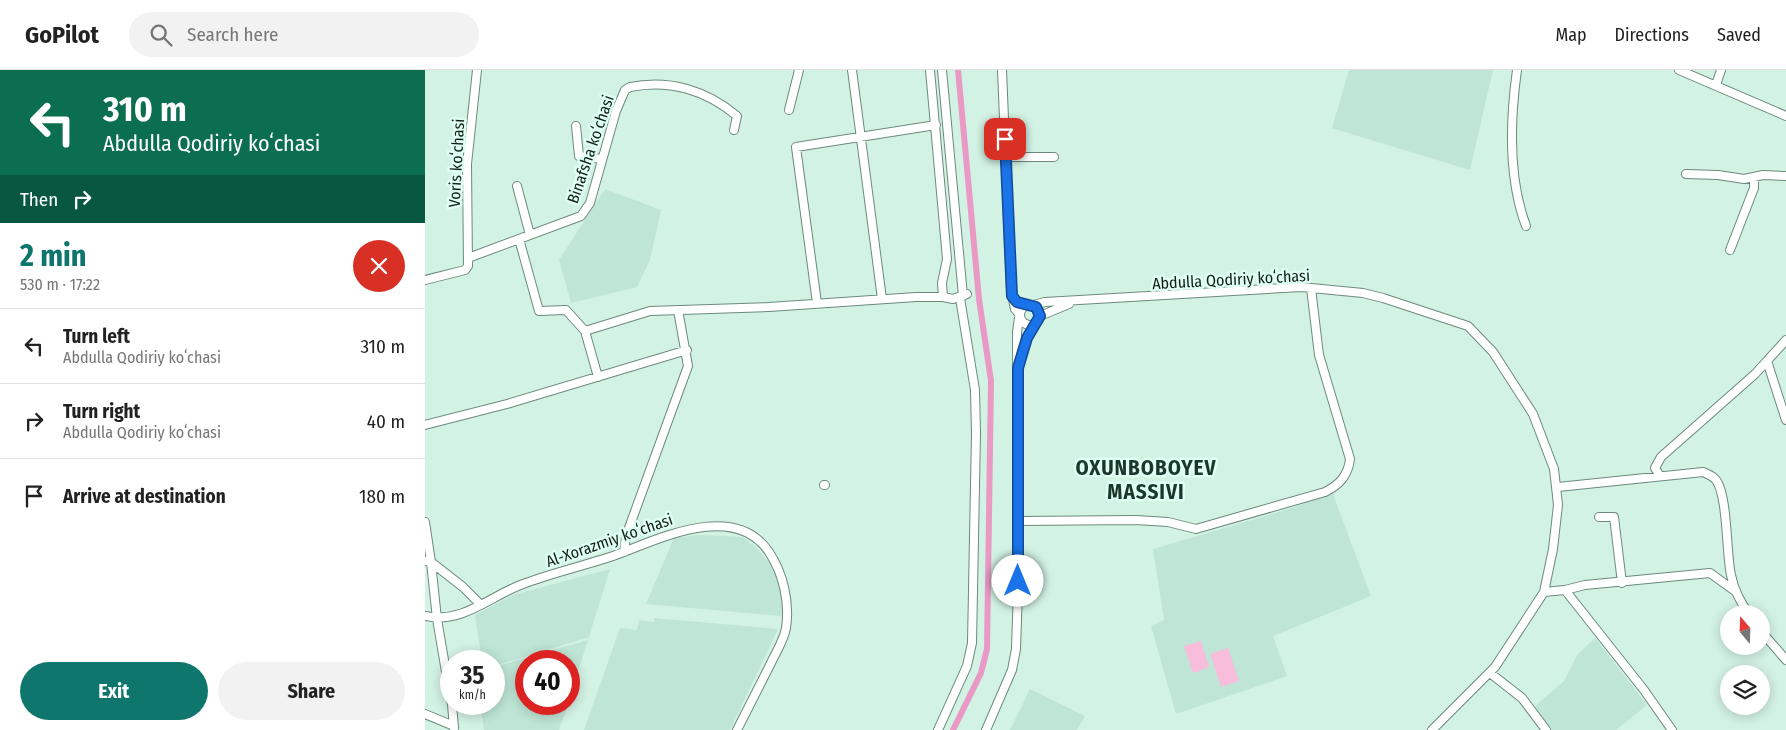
<!DOCTYPE html>
<meta charset="utf-8">
<style>
:root{--surface:#fff;--page:#f2f2f2;--text:#222;--muted:#767676;--line:#e0e0e0;--accent:#0f766e}
body{margin:0;font-family:"Fira Sans Condensed",sans-serif;background:var(--page);color:var(--text);height:100vh;display:flex;flex-direction:column;font-size:19px;white-space:nowrap}
*{box-sizing:border-box;margin:0}
p{font-size:16px;color:var(--muted)}
.icon{flex:none;width:28px;height:28px;fill:none;stroke:currentColor;stroke-width:2;stroke-linecap:round;stroke-linejoin:round}
.map{position:relative;flex:1;overflow:hidden}
.sheet{display:flex;flex-direction:column;background:var(--surface);width:425px}
.sheet>*{flex:none}
.guide{background:#0b6e4f;color:#fff;overflow:hidden}
.needle{width:32px;rotate:341deg}
.controls{position:absolute;left:1295px;top:535px;display:grid;gap:10px}
.controls a{display:grid;place-items:center;width:50px;height:50px;border-radius:50%;background:var(--surface);box-shadow:0 2px 12px #0003;font-size:25px}
.speed{position:absolute;left:15px;top:580px;display:flex;gap:10px;font-size:25px;font-weight:700;text-align:center}
.speed>*{display:grid;place-content:center;width:65px;height:65px;border-radius:50%;background:var(--surface);box-shadow:0 2px 12px #0003;line-height:1}
.speed small{font-size:12px;font-weight:400}
.speed .limit{border:8px solid #d22;background:#fff;color:#111}
.pin{position:absolute;display:grid;place-items:center;width:42px;height:42px;color:#fff;margin:-21px;border-radius:10px;box-shadow:0 2px 8px #0006}
.me{position:absolute;width:55px;margin:-28px;rotate:0deg;stroke-linejoin:round;filter:drop-shadow(0 0 4px #0008)}
.turn{display:flex;align-items:center;gap:18px;height:105px;padding:0 20px;font-size:22px}
.turn .icon{width:65px;height:65px;stroke-width:2.5}
.turn b{display:block;font-size:35px;line-height:42px}
.then{display:flex;align-items:center;height:48px;padding:0 20px;background:#0003;gap:10px;font-size:19px}
.round{display:grid;place-items:center;flex:none;width:52px;height:52px;border-radius:26px;background:var(--page)}
.overview{display:flex;align-items:center;justify-content:space-between;height:85px;padding:0 20px}
h1{font-size:30px;font-weight:700;line-height:38px;color:var(--accent)}
.primary-button{display:flex;gap:10px;margin-top:auto;padding:10px 20px}
.primary-button a{flex:1;height:58px;border-radius:30px;background:var(--accent);color:#fff;font-size:20px;font-weight:700;line-height:58px;text-align:center}
.primary-button a+a{background:var(--page);color:var(--text)}
ul{padding:0;list-style:none}
li{display:flex;align-items:center;gap:15px;height:75px;padding:0 20px;border-top:1px solid var(--line)}
li div{flex:1}
li b{display:block;font-size:19px}
li em{font-style:normal}
header{display:flex;align-items:center;gap:30px;box-sizing:border-box;height:70px;padding:0 25px;background:var(--surface);border-bottom:1px solid var(--line)}
header strong{font-size:24px}
nav{display:flex;gap:28px;margin-inline-start:auto;font-size:18px}
.search{width:350px;height:45px;background:var(--page);display:flex;align-items:center;gap:12px;box-sizing:border-box;padding:0 18px;border-radius:28px;color:var(--muted);font-size:19px}
main{display:flex;flex:1;min-height:0}
.map>svg:first-child{display:block}
.built{fill:#bee5d5}
.green{fill:#f7bddb}
.lines{fill:none;stroke-linecap:round;stroke-linejoin:round}
.canal{stroke:#ea99c4;stroke-width:6}
.minor-casing{stroke:#6d897e;stroke-width:10}
.minor{stroke:#fff;stroke-width:8}
.route-casing{stroke:#114b97;stroke-width:12}
.route{stroke:#1a73e8;stroke-width:9}
.labels{text-anchor:middle;stroke-width:5;stroke-linejoin:round;paint-order:stroke}
.street-label{font-size:16px;fill:#121e19;stroke:#dffff2}
.district-label{font-size:21px;font-weight:bold;letter-spacing:1px;fill:#1b362c;stroke:#dffff2}
</style>
<header>
<strong>GoPilot</strong>
<div class="search"><svg class="icon" aria-label="search" viewBox="0 0 24 24"><circle cx="10" cy="10" r="6"/><path d="M15 15l6 6"/></svg>Search here</div>
<nav><a>Map</a><a>Directions</a><a>Saved</a></nav>
</header>
<main>
<section class="sheet">
<div class="guide">
<div class="turn"><svg class="icon" aria-label="left" viewBox="0 0 24 24"><path d="M17 20v-9H6M10 6l-5 5 5 5"/></svg><div><b>310 m</b>Abdulla Qodiriy koʻchasi</div></div>
<div class="then">Then<svg class="icon" aria-label="right" viewBox="0 0 24 24"><path d="M7 20v-9h11M14 6l5 5-5 5"/></svg></div>
</div>
<div class="overview"><div><h1>2 min</h1><p>530 m · 17:22</p></div><a class="round" style="background:#d93025;color:#fff"><svg class="icon" aria-label="close" viewBox="0 0 24 24"><path d="M6 6l12 12M18 6L6 18"/></svg></a></div>
<ul>
<li><svg class="icon" aria-label="left" viewBox="0 0 24 24"><path d="M17 20v-9H6M10 6l-5 5 5 5"/></svg><div><b>Turn left</b><p>Abdulla Qodiriy koʻchasi</p></div><em>310 m</em></li>
<li><svg class="icon" aria-label="right" viewBox="0 0 24 24"><path d="M7 20v-9h11M14 6l5 5-5 5"/></svg><div><b>Turn right</b><p>Abdulla Qodiriy koʻchasi</p></div><em>40 m</em></li>
<li><svg class="icon" aria-label="arrive" viewBox="0 0 24 24"><path d="M6 21V4h12l-3 4 3 4H6"/></svg><div><b>Arrive at destination</b></div><em>180 m</em></li>
</ul>
<div class="primary-button"><a>Exit</a><a>Share</a></div>
</section>
<div class="map">
<svg width="1361" height="660" viewBox="0 0 1361 660">
<rect width="100%" height="100%" fill="#d2f2e4"/>
<path class="built" d="M924,0h144l-23,100 -138,-42z
M180,119l56,21 -11,50 -13,27 -66,16 -12,-43z
M908,424l38,102 -98,40 14,40 -111,38 -25,-88 13,-6 -11,-71 126,-37z
M275,465l43,2 13,10 17,20 8,20 1,29 -136,-12 28,-66z
M185,499l-21,68 -95,29v-5h-12l-7,-46 38,-20z
M229,548l124,11 -48,101h-146l36,-102 17,2 2,-10 15,2z
M1170,568l52,67 -31,25h-66l-17,-22 31,-27 13,-26z
M163,570l-19,60v-39h-43v43h42l-9,26h-75l-4,-26h14v-37z
M605,619l55,27 -8,14h-67z"/>
<path class="green" d="M776,571l8,26 -16,6 -9,-27z
M803,578l11,33 -18,6 -11,-33z"/>
<g class="lines">
<path class="canal" d="M528,660l28,-57 6,-24 4,-268 -12,-82 -21,-229"/>
<defs>
<path id="minor" d="M427,0l30,229
M505,0l17,189 -5,24 1,14
M517,0l21,226
M577,0l9,220 4,19 4,5
M1092,0c-7,50 -9,108 9,156
M1254,0l107,46
M1291,15l5,-15
M364,40l10,-40
M151,56l3,30 22,3
M581,87h48
M1261,104l32,1 26,4 19,-4 23,1
M92,116l13,49
M94,169l20,72 27,-1 19,21 13,46
M1305,180l24,-62v-11
M43,188l113,-42 9,-13 26,-92 9,-21 5,-3c39,-8 76,3 107,29l-3,14
M0,210l40,-10 3,-4 -1,-102 10,-94
M392,233l-21,-156 140,-22
M595 245a10 10 0 1 1 20 0a10 10 0 1 1-20 0Z
M608,235l12,-3 256,-15 62,6 20,5 85,28 25,26 40,62 21,55 4,36 -5,44 -9,43 -49,75 -63,63
M615,246l29,-12
M160,261l65,-20 119,-4 147,-10h27l10,2 14,-5
M1342,291l19,59
M595,292l5,-19 10,-19
M0,355l82,-21 180,-54
M1235,406l-5,-8 6,-11 94,-83 31,-34
M399,415h1
M1133,417l145,-15c5,2 10,4 13,8 12,16 10,73 15,95 3,15 9,27 18,39
M1174,447h15l8,66
M593,451l118,-1 32,2 28,7 129,-37c14,-7 23,-16 25,-33l-31,-104 -8,-67
M0,452l6,40 32,25 18,18
M199,482l2,-16 62,-170 -10,-56
M0,491l6,1 6,57 14,82
M1140,520l20,-5 125,-12 25,18
M1119,522l21,-2 79,100 28,40
M0,546c38,8 65,-20 98,-32 29,-11 60,-18 90,-28 44,-16 121,-56 156,-4 14,21 21,50 17,76 -2,12 -10,24 -15,35 -11,22 -23,45 -34,67
M1336,561l25,29
M1065,603l32,25 24,32
M27,634l2,24
M0,644l29,12
M513,660l29,-64 5,-23 4,-210 -1,-43 -15,-92
M561,660l26,-60 4,-21 2,-60 -1,-257 2,-14"/>
</defs>
<use href="#minor" class="minor-casing"/>
<use href="#minor" class="minor"/>
</g>
<g class="lines">
<defs>
<path id="route" d="M580,69l7,157 5,6 19,5 4,9 -13,22 -9,30v213"/>
</defs>
<use href="#route" class="route-casing"/>
<use href="#route" class="route"/>
</g>
<g class="labels">
<g class="street-label">
<text transform="translate(165 79) rotate(-71)" y="6">Binafsha koʻchasi</text>
<text transform="translate(31 93) rotate(-87)" y="6">Voris koʻchasi</text>
<text transform="translate(806 209) rotate(-3)" y="6">Abdulla Qodiriy koʻchasi</text>
<text transform="translate(184 470) rotate(-19)" y="6">Al-Xorazmiy koʻchasi</text>
</g>
<g class="district-label">
<text x="721" y="405">OXUNBOBOYEV<tspan x="721" dy="24">MASSIVI</tspan></text>
</g>
</g>
</svg>
<div class="controls">
<a><svg class="needle" viewBox="-14 -14 28 28"><path d="M0-13l5 13h-10z" fill="#e53935"/><path d="M0 13l5-13h-10z" fill="#767676"/></svg></a>
<a><svg class="icon" aria-label="layers" viewBox="0 0 24 24"><path d="M12 4l9 5-9 5-9-5zM3 14l9 5 9-5"/></svg></a>
</div>
<div class="speed"><div>35<small>km/h</small></div><div class="limit">40</div></div>
<div class="pin" style="left:580px;top:69px;background:#d93025"><svg class="icon" aria-label="arrive" viewBox="0 0 24 24"><path d="M6 21V4h12l-3 4 3 4H6"/></svg></div>
<svg class="me" style="left:593px;top:511px" viewBox="-20 -20 40 40"><circle r="19" fill="#fff"/><path d="M0-13L10 11 0 6-10 11z" fill="#1a73e8"/></svg>
</div>
</main>
